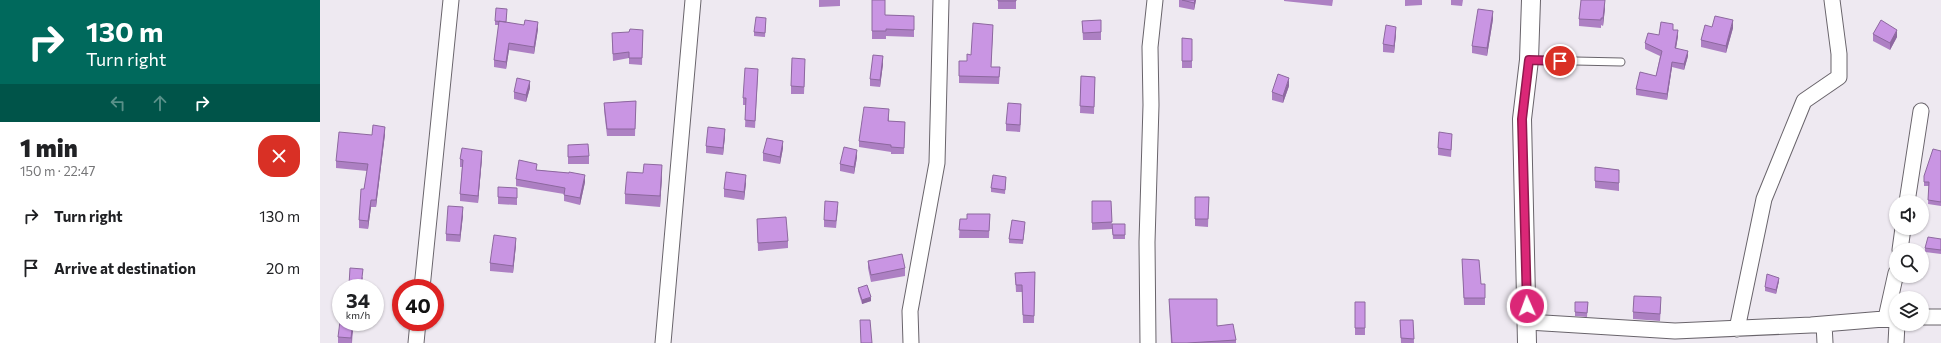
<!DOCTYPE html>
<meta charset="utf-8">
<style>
:root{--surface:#fff;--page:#f6f6f6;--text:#202124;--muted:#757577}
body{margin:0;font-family:Commissioner,sans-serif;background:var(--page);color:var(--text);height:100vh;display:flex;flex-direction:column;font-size:15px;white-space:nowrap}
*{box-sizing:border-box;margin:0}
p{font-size:13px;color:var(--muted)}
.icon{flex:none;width:22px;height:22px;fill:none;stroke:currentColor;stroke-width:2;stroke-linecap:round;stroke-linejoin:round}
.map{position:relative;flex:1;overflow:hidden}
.side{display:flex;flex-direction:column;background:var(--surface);width:320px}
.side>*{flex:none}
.banner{background:#00695c;color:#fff;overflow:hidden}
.fabs{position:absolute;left:1569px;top:195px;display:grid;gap:8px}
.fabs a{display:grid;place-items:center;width:40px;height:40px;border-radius:50%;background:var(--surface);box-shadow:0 1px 3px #0004;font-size:20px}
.speed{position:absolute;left:12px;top:279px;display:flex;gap:8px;font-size:20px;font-weight:700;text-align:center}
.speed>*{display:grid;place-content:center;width:52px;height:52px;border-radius:50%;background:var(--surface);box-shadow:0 1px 3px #0004;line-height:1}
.speed small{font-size:10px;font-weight:400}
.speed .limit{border:6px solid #d22;background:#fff;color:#111}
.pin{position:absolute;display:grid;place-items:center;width:34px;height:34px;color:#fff;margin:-17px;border:2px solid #fff;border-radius:50%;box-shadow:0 1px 4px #0007}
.me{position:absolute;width:44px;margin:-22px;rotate:358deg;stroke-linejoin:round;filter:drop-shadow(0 0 3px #0008)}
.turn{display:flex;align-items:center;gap:14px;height:84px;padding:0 20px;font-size:18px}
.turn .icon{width:52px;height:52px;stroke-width:2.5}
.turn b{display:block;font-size:28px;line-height:34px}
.lanes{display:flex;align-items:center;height:38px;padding:0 20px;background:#0003;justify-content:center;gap:20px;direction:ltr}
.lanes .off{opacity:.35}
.round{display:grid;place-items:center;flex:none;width:42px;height:42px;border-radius:16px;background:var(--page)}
.summary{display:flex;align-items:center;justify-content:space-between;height:68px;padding:0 20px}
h1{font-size:24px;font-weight:800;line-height:30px}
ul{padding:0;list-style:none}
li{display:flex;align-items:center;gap:12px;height:52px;padding:0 20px}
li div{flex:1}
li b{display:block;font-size:15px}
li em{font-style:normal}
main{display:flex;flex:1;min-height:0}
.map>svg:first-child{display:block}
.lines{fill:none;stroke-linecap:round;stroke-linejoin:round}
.service-casing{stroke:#69646b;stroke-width:9}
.minor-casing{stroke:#69646b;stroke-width:17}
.tertiary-casing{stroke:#69646b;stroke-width:20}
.service{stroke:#fff;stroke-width:7}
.minor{stroke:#fff;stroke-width:15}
.tertiary{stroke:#fff;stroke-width:18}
.wall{fill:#ad80c3}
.shaded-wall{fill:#8d689f}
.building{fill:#c995e3;stroke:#8d689f}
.route-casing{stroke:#8e194d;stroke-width:10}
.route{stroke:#db2777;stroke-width:7}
</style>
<main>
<section class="side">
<div class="banner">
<div class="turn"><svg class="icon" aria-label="right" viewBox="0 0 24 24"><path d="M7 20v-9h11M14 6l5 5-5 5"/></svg><div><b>130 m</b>Turn right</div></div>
<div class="lanes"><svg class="icon off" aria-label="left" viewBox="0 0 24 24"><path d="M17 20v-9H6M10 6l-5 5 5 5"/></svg><svg class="icon off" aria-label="ahead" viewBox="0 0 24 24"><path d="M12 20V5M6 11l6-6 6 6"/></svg><svg class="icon" aria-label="right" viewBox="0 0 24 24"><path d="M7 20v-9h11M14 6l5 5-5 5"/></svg></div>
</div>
<div class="summary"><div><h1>1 min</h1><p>150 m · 22:47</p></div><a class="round" style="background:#d93025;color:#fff"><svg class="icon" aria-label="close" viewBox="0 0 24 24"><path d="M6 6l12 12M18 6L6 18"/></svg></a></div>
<ul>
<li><svg class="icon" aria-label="right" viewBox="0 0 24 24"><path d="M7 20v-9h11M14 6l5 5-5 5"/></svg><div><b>Turn right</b></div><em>130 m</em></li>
<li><svg class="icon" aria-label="arrive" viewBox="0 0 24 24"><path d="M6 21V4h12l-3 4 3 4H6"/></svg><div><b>Arrive at destination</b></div><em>20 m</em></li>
</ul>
</section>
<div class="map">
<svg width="1621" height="343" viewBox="0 0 1621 343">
<rect width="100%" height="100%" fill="#eee9f1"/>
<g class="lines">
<defs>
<path id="service" d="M1210,60l91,2"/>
<path id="minor" d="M1587,202l14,-91
M1580,250l3,-22
M102,288l29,-288
M1602,317h19
M1566,318l10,-45
M1208,322l147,9 136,-6 85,-7
M1504,324l1,19
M1417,329l27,-130 40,-98 35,-24v-23l-7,-54
M96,343l2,-21
M343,343l30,-343
M591,343l-1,-32 27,-148 4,-163
M828,343l-1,-101 4,-137 -1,-58 5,-47
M1576,343l1,-19"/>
<path id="tertiary" d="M1207,343l-5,-224 7,-59 2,-60"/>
</defs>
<use href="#service" class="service-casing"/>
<use href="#minor" class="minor-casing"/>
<use href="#tertiary" class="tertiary-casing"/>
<use href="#service" class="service"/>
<use href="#minor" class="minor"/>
<use href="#tertiary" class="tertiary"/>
</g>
<path class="wall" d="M499,0h21v6l-21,1z
M552,0l13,15 29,1v21l-28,-1v3h-14z
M678,0h18v9h-18z
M859,0h17l-2,10 -15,-3z
M964,0h49l-1,6 -48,-5z
M1085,0h17v5l-17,1z
M1131,0h12l-1,6 -11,-1z
M1285,8l-2,18 -2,-1v3l-22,-2v-7z
M187,13l-1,9 32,7 -4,25 -25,-4 -3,19 -12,-2v-7l5,-35h-4v-4z
M1173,19l-6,37 -15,-3v-7z
M446,21l-1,16 -11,-1v-4z
M762,21l19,11v8h-18z
M1392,27l21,1 -7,25 -25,-6v-7z
M323,30l-1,35 -13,-1v-6l-16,3 -1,-21 17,-8z
M1353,30l5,6 -2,12 12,8 -4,14 -12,-3 -5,33 -31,-5v-6l20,-13 4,-20 -15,-7v-6l14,-8z
M673,32l-2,35h9l-1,17 -40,-1v-22h8l4,-6z
M1076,34l-2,19 -11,-1v-8z
M1553,34l24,3 -7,13 -17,-9z
M862,38l10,1v29h-10z
M563,64l-3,23 -10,-1v-7z
M485,66l-1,28h-13v-8z
M438,75l-3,53 -10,-1 1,-22h-3v-7z
M761,76l14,1 -1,37 -14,-1z
M969,86l-6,17 -11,-3v-8z
M210,88l-4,14 -12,-3v-7z
M316,101l-1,35h-28l-3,-26v-7z
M701,111l-1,21 -14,-1v-7z
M569,116v5l16,1 -1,32h-13v-2l-32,-5v-6z
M65,134l-9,73h-5l-3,22 -9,-1v-8l8,-49 -31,-3v-7l36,-26z
M405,136l-2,19 -17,-2v-7z
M1132,141l-1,16 -13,-2v-7z
M248,145l21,11v8h-21z
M463,148l-3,16 -17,-3v-8z
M1621,151v55l-13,-2 1,-18h-5v-10z
M537,157l-3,17 -14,-3v-7z
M162,158l-4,45 -18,-2v-7l2,-27h-2v-8z
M1275,167l24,3v21l-24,-3z
M217,170l32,3 16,9 -5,23 -16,-4v-7l-48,-8v-7z
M342,176l-2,31 -35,-3v-10z
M686,180l-1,14 -14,-2v-4z
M426,183l-2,17 -20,-3v-8z
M197,196v9l-19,-1v-7z
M875,197h14l-1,30 -13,-1z
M772,201h19l1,28 -20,1z
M518,209l-2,19 -12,-1v-7z
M670,214l-1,24h-30l1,-19h7z
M143,215l-3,27 -14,-1v-7z
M437,219l31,22v7l-30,3z
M792,224h13v15h-12z
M705,226l-2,18 -14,-1v-4z
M1621,239v15l-16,-2v-4z
M196,245l-3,28 -23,-2v-8z
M1142,259l19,25h4v21h-21z
M548,261l37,7v8l-34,6 -3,-14z
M715,272l-1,51h-11l-1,-31h-6l-1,-19z
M43,277l-1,10 2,1h-15v-3z
M1459,281l-3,13 -11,-3v-4z
M538,288l13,13 -9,3 -4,-13z
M849,299l48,27 19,14v3h-65z
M1035,302h10v33h-10z
M1268,302l-1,15 -12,-1v-4z
M1341,305l-1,16 -27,-2v-7z
M1080,320h13l1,23h-13z
M33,330l-1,13h-14v-6z"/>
<path class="shaded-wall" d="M875,0h1l-2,10v-7z
M1285,0v8l-2,18v-8z
M1173,11v8l-6,37v-8z
M1413,20v8l-7,25v-7z
M218,22v7l-4,25v-7z
M1076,27v7l-2,19v-7z
M1358,30v6l-3,18v-6z
M1577,30v7l-7,13v-7z
M189,43v7l-3,19v-7z
M1368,51v5l-4,14v-6z
M563,56v8l-3,23v-7z
M1352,62v5l-5,33v-6z
M969,78v8l-6,17v-7z
M210,81v7l-4,14v-7z
M701,104v7l-1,21v-7z
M65,127v7l-9,73v-7z
M405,129v7l-2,19v-7z
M463,141v7l-3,16v-7z
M537,150v7l-3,17v-7z
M162,151v7l-4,45v-7z
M342,165v11l-2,31v-11z
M265,175v7l-5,23v-7z
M426,175v8l-2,17v-8z
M51,200v7l-3,22v-8z
M143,207v8l-3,27v-7z
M196,238v7l-3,28v-7z
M1459,278v3l-3,13v-4z
M551,297v4l-9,3v-4z
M33,322v8l-2,13v-5z"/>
<path class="building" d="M552,0h13v15l29,1v14l-28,-1v2h-14z
M678,0h18v1h-18z
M862,0h13l-1,3z
M1261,0h24l-2,18h-2v2l-22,-1z
M176,8l11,1 -1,13 -11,-1z
M1158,9l15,2 -6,37 -15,-2z
M1395,16l18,4 -7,26 -25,-6 4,-15 7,2z
M436,17l10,1 -1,15 -11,-1z
M205,20l13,2 -4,25 -25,-4 -3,19 -12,-2 5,-39 25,4z
M781,20v12l-18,1 -1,-12z
M1561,20l16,10 -7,13 -17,-9z
M1341,22l12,2v6h5l-3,18 13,3 -4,13 -12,-2 -5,32 -31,-5 4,-17 16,4 6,-25 -17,-8 3,-10 11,2z
M653,23l20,2 -2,42h9l-1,10 -40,-1v-15h8v-7l4,1z
M1066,25l10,2 -2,19 -11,-2z
M310,29l13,1 -1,28h-13v-6l-16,2 -1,-21 17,-1z
M862,38l10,1v22h-10z
M553,55l10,1 -3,24 -10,-1z
M472,58l13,1 -1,28 -13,-1z
M425,68l13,1 -3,52 -10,-1 1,-22h-3z
M958,74l11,4 -6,18 -11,-4z
M761,76l14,1 -1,30 -14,-1z
M197,78l13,3 -4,14 -12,-3z
M316,101l-1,28h-28l-3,-26z
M688,103l13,1 -1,21 -14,-1z
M544,107l25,2 -1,12 17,1 -1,26 -13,-1v-2l-32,-4z
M53,125l12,2 -9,73h-5l-3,21 -9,-1 2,-31h3l4,-25 -32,-3 3,-29 33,3z
M388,127l17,2 -2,19 -17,-2z
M1119,132l13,2 -1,16 -13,-2z
M447,138l16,3 -3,16 -17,-4z
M268,144l1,12 -21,1v-12z
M524,147l13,3 -3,17 -14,-3z
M142,148l20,3 -4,45 -18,-2 3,-34 -3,-1z
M1613,149l8,2v51l-13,-2 1,-18h-5v-6z
M199,160l18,4 -1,6 33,3v-1l16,3 -5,23 -16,-3 1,-7 -49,-9z
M324,164l18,1 -2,31 -35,-2 2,-22 16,1z
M1275,167l24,3v13l-24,-2z
M406,172l20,3 -2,17 -20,-3z
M673,175l13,2 -1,13 -14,-2z
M178,187l19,1v10l-19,-1z
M875,197h14l-1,22h-13z
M505,201l13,1 -2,19 -12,-1z
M772,201h19l1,21 -20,1z
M128,206l15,1 -3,28 -14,-1z
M647,214h23l-1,17 -30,-1 1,-11h7z
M466,217l2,24 -30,2 -1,-24z
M692,220l13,2 -2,18 -14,-1z
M792,224h13v11h-12z
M174,235l22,3 -3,28 -23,-3z
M1608,237l13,2v11l-16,-2z
M582,254l3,14 -34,7 -3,-14z
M1142,259l17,1 2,24h4v14h-21z
M30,268l13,1 -2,17 -12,-1z
M715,272l-1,44 -11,-1 -1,-30h-6l-1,-12z
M1447,274l12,4 -3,12 -11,-3z
M547,285l4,12 -9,3 -4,-12z
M32,286l12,1v1h-12z
M1314,296l27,1 -1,17 -27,-2z
M849,299h48v27l16,-2 3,16 -49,3h-15z
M1035,302h10v26h-10z
M1255,302h13l-1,11 -12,-1z
M540,320h10l2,23h-11z
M1080,320h13l1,19 -13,-1z
M20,321h1v1h12l-2,16 -13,-1z"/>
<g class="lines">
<defs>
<path id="route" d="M1207,306l-5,-187 7,-59 31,1"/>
</defs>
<use href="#route" class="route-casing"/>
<use href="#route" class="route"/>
</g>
</svg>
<div class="fabs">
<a><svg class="icon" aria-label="sound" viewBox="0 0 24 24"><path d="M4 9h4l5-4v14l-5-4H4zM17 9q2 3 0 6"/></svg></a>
<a><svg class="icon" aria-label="search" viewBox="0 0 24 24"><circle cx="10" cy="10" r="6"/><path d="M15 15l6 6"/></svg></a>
<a><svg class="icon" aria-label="layers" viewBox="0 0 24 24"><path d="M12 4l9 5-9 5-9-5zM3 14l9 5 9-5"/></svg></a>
</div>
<div class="speed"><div>34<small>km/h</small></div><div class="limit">40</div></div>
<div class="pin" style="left:1240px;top:61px;background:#d93025"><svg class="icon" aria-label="arrive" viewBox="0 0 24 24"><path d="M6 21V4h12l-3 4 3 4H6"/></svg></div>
<svg class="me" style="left:1207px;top:306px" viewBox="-20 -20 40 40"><circle r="17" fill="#db2777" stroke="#fff" stroke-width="3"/><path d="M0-11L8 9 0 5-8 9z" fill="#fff"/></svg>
</div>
</main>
